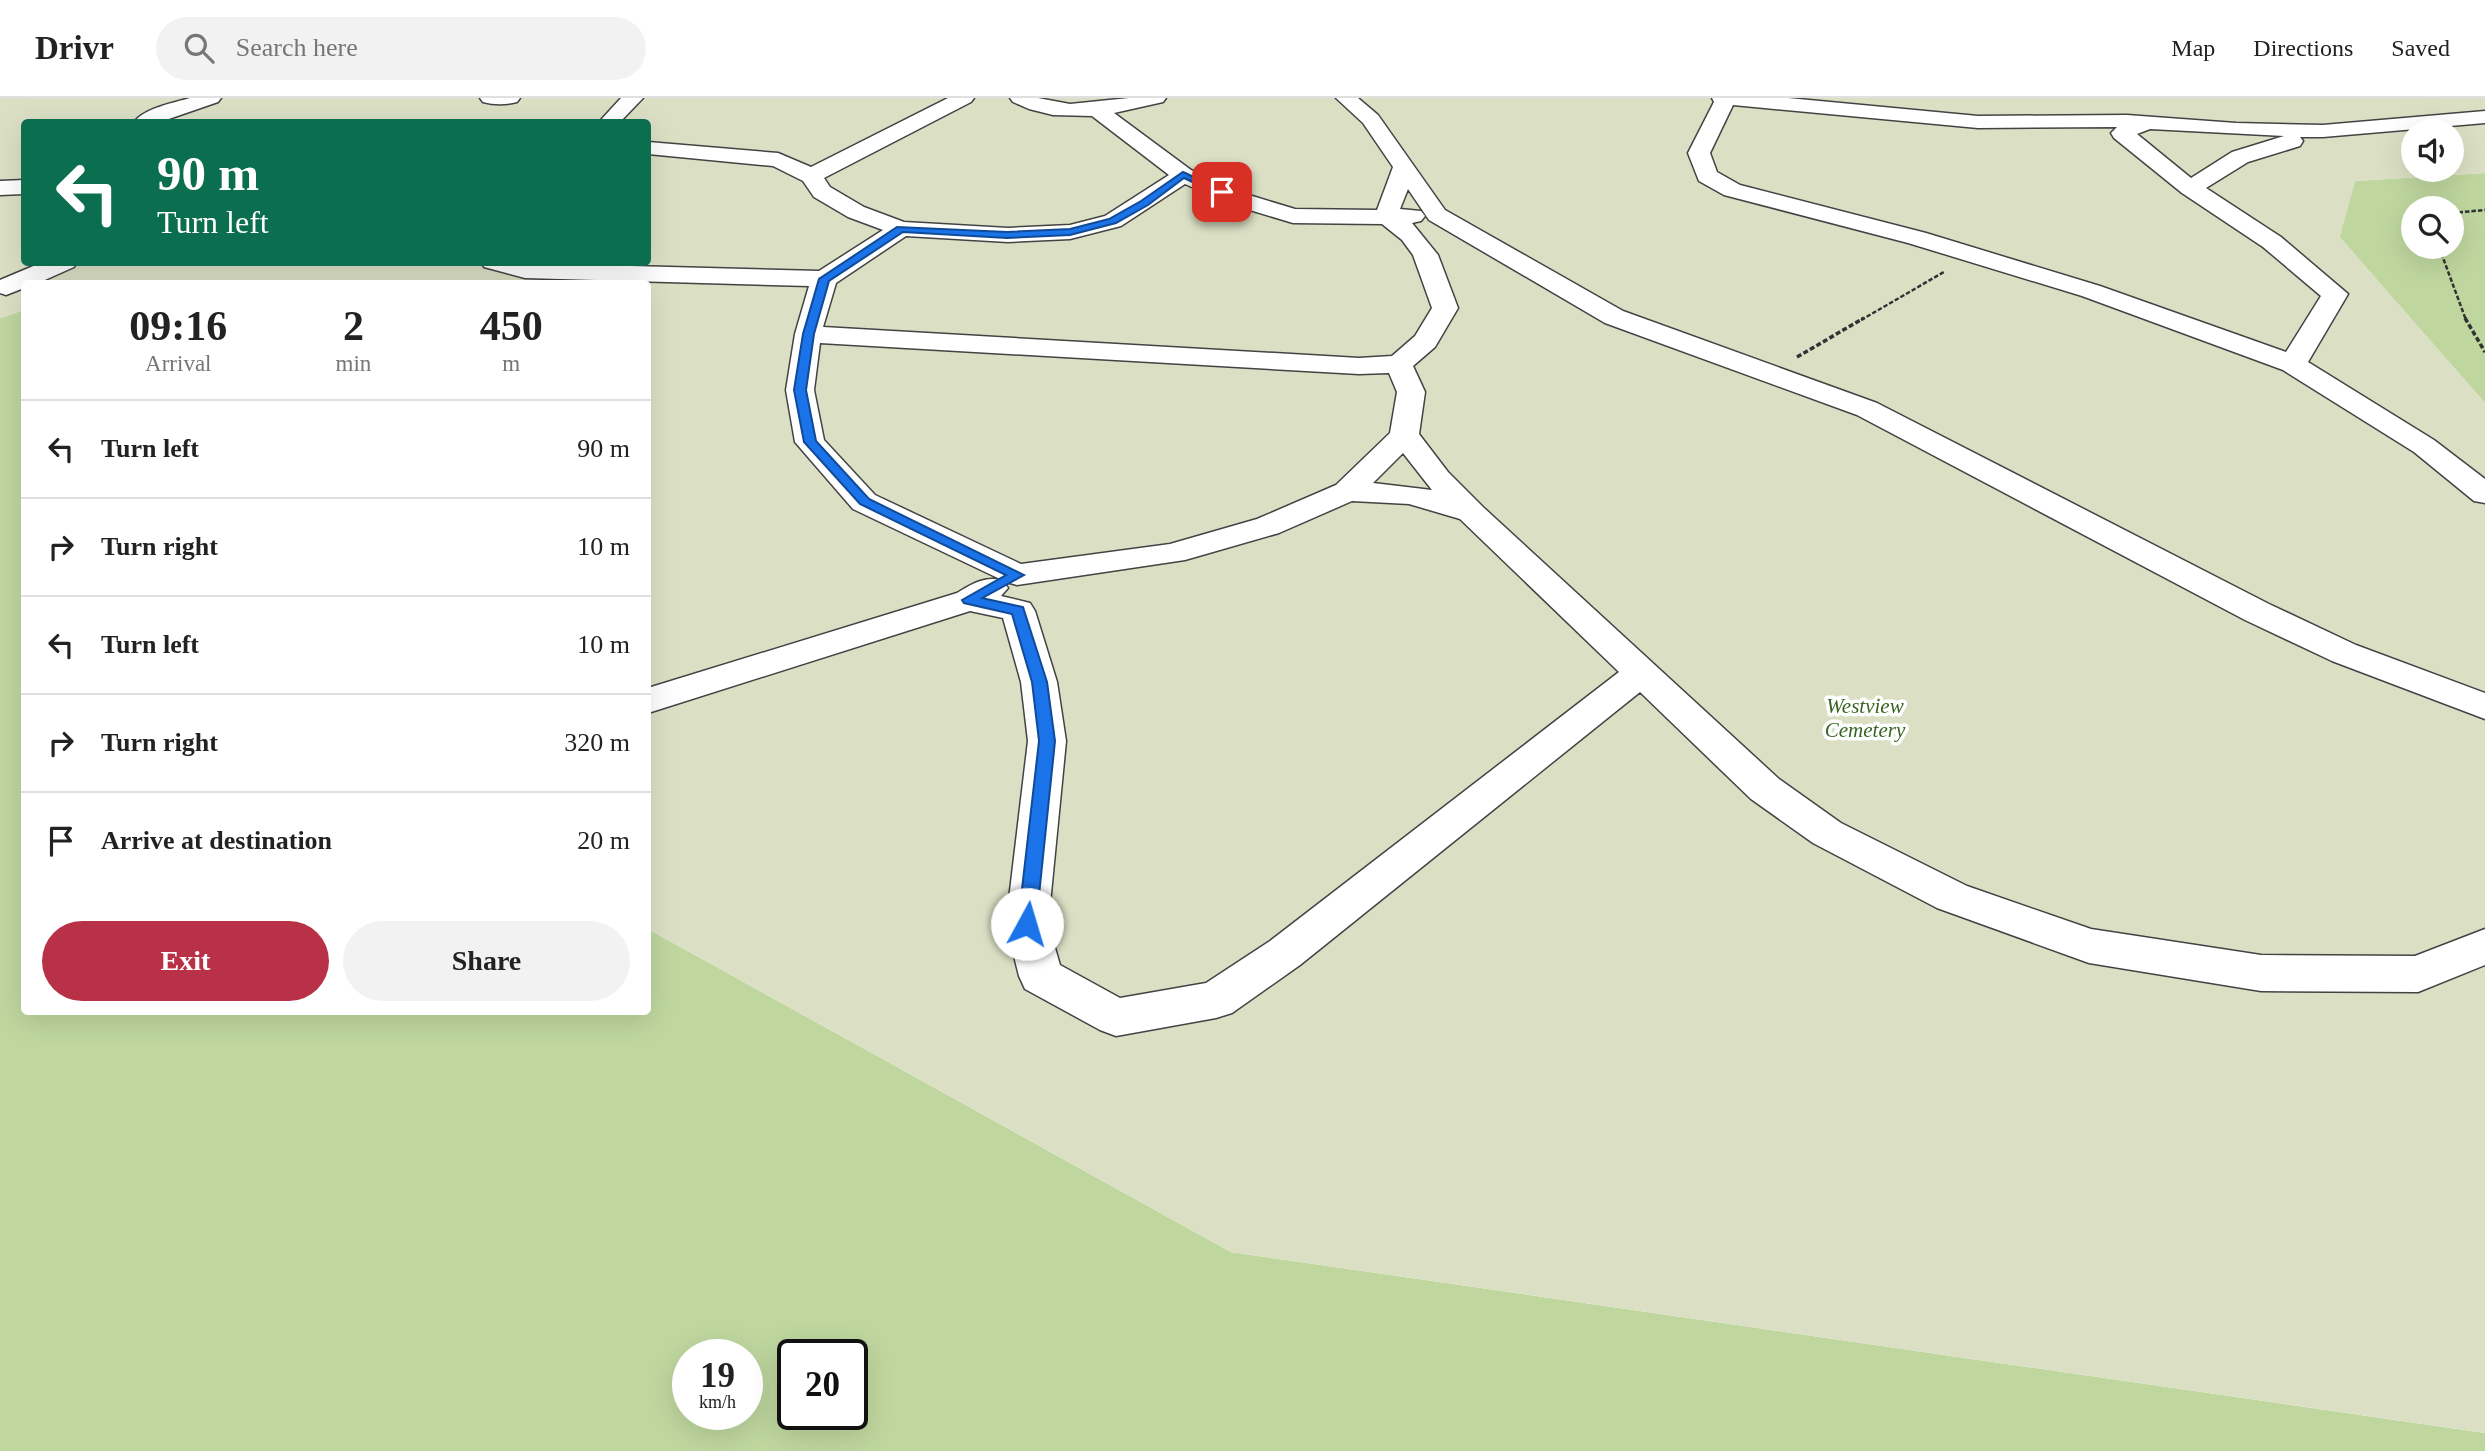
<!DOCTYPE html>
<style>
:root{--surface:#fff;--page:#f2f2f2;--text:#222;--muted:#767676;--line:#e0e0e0;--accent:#b83147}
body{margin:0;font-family:"Times New Roman",serif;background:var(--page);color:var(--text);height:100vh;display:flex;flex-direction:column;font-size:26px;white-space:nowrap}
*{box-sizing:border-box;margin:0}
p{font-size:23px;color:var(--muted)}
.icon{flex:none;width:38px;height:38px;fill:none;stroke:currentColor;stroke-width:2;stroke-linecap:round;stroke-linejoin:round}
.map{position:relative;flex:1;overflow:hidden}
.details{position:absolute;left:21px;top:182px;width:630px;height:735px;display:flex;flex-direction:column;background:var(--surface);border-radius:7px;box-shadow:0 7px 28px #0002}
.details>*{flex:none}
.banner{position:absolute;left:21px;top:21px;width:630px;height:147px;border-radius:7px;box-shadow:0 7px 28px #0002;background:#0b6e4f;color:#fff;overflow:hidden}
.buttons{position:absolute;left:2401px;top:21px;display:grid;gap:14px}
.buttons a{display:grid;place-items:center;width:63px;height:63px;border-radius:50%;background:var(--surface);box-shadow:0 7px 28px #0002;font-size:35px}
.speed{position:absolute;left:672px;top:1241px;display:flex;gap:14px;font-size:35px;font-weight:700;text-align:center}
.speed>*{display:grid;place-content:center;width:91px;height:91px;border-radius:50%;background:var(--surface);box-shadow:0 7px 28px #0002;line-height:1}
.speed small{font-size:18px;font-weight:400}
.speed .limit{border:4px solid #111;border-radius:10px;background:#fff;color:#111}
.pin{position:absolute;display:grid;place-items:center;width:60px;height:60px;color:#fff;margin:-30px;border-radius:14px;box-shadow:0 4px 10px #0006}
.me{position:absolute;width:77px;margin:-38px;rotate:6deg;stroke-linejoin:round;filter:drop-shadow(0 0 5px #0008)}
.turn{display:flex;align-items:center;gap:24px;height:147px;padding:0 21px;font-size:32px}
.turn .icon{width:91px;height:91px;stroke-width:2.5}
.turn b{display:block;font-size:49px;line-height:60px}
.eta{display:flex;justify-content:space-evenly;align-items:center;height:119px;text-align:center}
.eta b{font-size:42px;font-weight:700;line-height:49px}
.cta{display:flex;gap:14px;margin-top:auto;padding:14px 21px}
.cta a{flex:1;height:80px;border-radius:42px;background:var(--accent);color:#fff;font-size:28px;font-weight:700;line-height:80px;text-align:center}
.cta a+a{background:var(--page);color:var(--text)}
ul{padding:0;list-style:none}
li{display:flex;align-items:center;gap:21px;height:98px;padding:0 21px;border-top:2px solid var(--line)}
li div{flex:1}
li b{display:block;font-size:26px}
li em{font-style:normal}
header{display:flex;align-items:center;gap:42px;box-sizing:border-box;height:98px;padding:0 35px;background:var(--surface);border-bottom:2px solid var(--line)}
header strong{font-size:33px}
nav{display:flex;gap:38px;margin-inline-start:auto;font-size:24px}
.search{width:490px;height:63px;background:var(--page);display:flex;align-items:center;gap:18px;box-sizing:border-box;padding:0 24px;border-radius:38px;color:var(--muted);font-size:26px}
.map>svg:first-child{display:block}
.forest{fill:#bfd79f;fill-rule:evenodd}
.cemetery{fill:#dbe0c5;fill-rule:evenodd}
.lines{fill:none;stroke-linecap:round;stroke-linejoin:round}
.minor-casing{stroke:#434343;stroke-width:3}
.path-far1{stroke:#323232;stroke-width:2.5;stroke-dasharray:4.5 2;stroke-linecap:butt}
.path{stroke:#323232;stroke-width:3.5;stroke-dasharray:5 2.5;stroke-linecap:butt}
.minor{fill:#fff;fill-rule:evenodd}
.route{fill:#1a73e8;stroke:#114b97;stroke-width:2}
.labels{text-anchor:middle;stroke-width:7;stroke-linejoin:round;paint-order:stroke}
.park-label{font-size:21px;font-style:italic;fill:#396524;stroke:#fff}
</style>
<header>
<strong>Drivr</strong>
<div class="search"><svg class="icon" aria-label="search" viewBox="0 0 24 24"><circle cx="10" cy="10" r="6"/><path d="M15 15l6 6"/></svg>Search here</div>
<nav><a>Map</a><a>Directions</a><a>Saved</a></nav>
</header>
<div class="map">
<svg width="2485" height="1353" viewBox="0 0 2485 1353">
<rect width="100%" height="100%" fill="#fefbf4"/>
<path class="forest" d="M2485,75v230l-146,-166 16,-56zM2413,110h39v39h-39z
M24,212v702h624v-83l583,323 1254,181v18h-2485v-1133zM688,1256h59v60h-59zM793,1256h59v60h-59z"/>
<path class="cemetery" d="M0,0h2485v75l-130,8 -15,56 145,166v1030l-1254,-181 -583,-323v-645h-624v26l-24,8zM24,24h624v140h-624zM2413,33h39v39h-39z"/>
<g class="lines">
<defs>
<path id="minor" d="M190,0h31l-3,4 -58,20h-26c11,-14 39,-19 56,-24z
M480,0h40l-3,4c-11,3 -23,3 -34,0z
M621,0h22l-23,24h-21z
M948,0h26l-3,4 -147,76 6,9 34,20 40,15 104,6 62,-3 35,-9 64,-41 -77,-59 -39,-1 -24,-6 -16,-7 -3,-4h28l32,6 59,-6h37l-3,4 -49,11 77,57 58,25 46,14 82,1 16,-43 -30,-44 -27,-25h22l20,17 67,95 178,101 254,92 392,201 87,41 129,48v26l-153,-58 -87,-41 -388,-205 -252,-92 -176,-103 -21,-31 -8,20 21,2 4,5 -4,5 -9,2 26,32 20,53 -23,39 -22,19 12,26 -6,42 29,38 35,35 296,272 62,44 126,63 124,43 170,26 154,1 70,-27v36l-67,27 -157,-1 -172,-28 -152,-55 -124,-65 -62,-44 -111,-107 -340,273 -68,48 -16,5 -100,18 -16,-6 -75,-41 -6,-13 -13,-52 22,-183 -7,-59 -18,-64 -33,-7 -322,102v-25l309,-95c15,-9 27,-17 45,-13l-149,-71 -58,-67 -9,-52 9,-56 14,-48 -284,-8 -41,-11 -3,-5 338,9 64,-41 -35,-13 -34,-20 -11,-16 -30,-15 -125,-12v-12l130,11 33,14zM1185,86l48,21 60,18 89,1 20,16 11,15 19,53 -17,28 -23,20 -33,2 -536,-31 13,-44 70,-47 102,6 62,-3 51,-13zM820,245l539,31 30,-1 8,19 -7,41 -54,52 -79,34 -87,25 -149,20 -146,-69 -51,-55 -10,-50zM1403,355l29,37 -59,-7zM1352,403l57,3 51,15 159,153 -349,269 -64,42 -86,15 -60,-33 -12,-41 18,-183 -9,-59 -22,-71 -5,-8 -29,-7 7,-8 -5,-7 14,4 168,-25 94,-27z
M1712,0h76l190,18 149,-1 109,8 87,2 162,-14v12l-162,14h-23l3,4 -3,5 -52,16 -42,26 75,49 67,57 -40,68 126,78 51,39v24l-11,-2 -60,-49 -131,-82 -201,-74 -174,-53 -184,-48 -25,-14 -11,-28 26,-51zM1733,7l245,23 139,-1 -6,6 3,5 68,55 81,54 58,49 -35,56 -186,-66 -174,-53 -186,-48 -23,-13 -7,-19zM2150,31l134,7 -52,16 -41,26 -54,-44z
M24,82v14l-24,1v-14z
M43,164h34l-3,5 -38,17h-12v4l-18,7 -6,-2v-13z"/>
</defs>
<use href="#minor" class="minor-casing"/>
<path class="path-far1" d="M2452,115l33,-3
M2439,149l27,73
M1861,222l83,-48"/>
<path class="path" d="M2465,220l20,34
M1797,259l67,-39"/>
<use href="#minor" class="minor"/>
</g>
<path class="route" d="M1183,74l43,20 -8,2 -34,-16 -36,27 -32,18 -46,12 -63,3 -104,-6 -74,49 -15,53 -8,56 10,51 53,58 155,76 -42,23 41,9 24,75 8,59 -19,183 -3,5h-12l-3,-5 21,-183 -7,-59 -20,-68 -48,-11 -2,-3 44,-25 -146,-71 -56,-62 -10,-52 9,-56 16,-55 78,-52 110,5 63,-3 39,-10 32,-18z"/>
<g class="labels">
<g class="park-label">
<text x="1865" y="615">Westview<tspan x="1865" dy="24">Cemetery</tspan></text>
</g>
</g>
</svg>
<div class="buttons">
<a><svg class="icon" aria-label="sound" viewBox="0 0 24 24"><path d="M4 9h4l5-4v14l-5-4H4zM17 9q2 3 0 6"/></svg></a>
<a><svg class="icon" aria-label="search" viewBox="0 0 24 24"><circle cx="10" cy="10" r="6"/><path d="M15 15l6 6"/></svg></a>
</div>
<div class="speed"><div>19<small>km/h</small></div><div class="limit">20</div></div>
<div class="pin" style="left:1222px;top:94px;background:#d93025"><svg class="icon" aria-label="arrive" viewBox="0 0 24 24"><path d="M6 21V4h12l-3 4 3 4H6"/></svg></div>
<svg class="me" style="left:1027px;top:826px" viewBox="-20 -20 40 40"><circle r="19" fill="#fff"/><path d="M0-13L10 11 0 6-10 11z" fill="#1a73e8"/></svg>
<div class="banner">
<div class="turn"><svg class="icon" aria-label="left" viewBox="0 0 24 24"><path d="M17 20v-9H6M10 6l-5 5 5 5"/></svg><div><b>90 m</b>Turn left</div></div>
</div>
<section class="details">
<div class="eta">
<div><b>09:16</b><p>Arrival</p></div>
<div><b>2</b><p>min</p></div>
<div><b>450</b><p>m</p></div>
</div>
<ul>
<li><svg class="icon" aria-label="left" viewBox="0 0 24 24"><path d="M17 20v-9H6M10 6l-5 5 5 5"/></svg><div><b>Turn left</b></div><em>90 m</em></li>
<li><svg class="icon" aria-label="right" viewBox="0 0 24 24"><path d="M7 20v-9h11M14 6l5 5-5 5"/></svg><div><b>Turn right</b></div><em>10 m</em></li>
<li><svg class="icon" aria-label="left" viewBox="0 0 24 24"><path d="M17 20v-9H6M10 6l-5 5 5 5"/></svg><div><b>Turn left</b></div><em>10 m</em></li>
<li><svg class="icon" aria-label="right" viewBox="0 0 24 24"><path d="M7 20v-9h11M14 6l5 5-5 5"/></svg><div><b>Turn right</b></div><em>320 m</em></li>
<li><svg class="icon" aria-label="arrive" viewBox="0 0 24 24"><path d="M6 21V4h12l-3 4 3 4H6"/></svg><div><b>Arrive at destination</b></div><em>20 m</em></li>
</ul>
<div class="cta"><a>Exit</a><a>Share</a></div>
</section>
</div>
